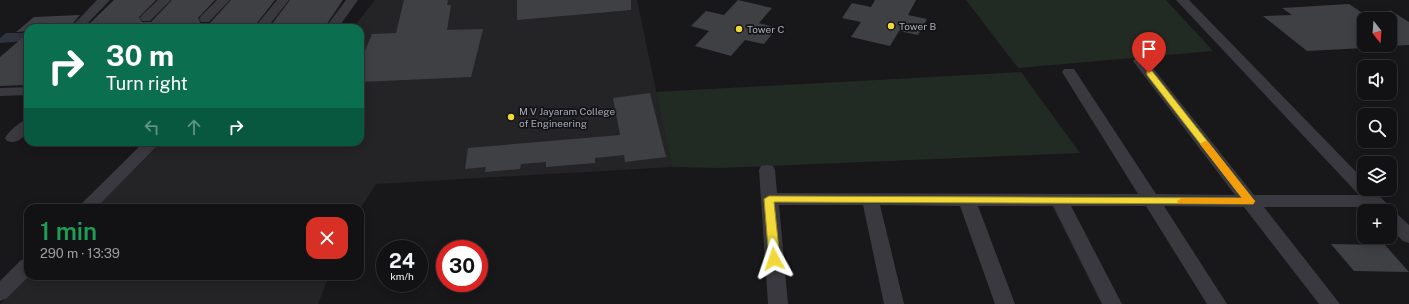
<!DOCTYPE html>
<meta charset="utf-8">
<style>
:root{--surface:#121214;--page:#1f2022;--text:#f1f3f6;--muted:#9c9ea0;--line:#313234}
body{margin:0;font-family:"Public Sans",sans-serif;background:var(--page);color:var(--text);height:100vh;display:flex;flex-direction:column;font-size:15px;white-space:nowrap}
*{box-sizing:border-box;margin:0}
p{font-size:13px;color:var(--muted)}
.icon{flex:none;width:22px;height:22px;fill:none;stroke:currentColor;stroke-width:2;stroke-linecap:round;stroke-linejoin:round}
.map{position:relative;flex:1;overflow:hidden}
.panel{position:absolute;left:24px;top:204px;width:340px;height:76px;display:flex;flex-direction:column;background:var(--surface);border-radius:12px;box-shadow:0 2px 10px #0003,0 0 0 1px var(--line)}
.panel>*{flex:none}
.top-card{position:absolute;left:24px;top:24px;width:340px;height:122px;border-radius:12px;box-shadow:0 2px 10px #0003,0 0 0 1px var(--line);background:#0b6e4f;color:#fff;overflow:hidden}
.needle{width:26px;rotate:163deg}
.tools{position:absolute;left:1357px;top:12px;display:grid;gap:8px}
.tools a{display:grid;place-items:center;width:40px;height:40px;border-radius:8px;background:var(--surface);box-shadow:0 2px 10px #0003,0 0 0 1px var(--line);font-size:20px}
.speed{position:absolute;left:376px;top:240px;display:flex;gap:8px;font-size:20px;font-weight:700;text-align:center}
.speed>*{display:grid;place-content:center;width:52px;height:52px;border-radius:50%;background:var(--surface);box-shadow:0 2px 10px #0003,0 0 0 1px var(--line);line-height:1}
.speed small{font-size:10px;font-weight:400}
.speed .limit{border:6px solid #d22;background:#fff;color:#111}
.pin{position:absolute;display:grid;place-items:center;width:34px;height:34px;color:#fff;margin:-41px -17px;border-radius:50% 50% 50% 0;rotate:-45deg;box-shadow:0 0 4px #0007}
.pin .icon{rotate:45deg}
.me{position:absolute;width:44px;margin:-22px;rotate:355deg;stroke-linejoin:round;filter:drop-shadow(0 0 3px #0008)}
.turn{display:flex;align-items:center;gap:14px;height:84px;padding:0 16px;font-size:18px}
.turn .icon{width:52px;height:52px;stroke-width:2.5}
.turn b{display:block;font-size:28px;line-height:34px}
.lanes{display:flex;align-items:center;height:38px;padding:0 16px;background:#0003;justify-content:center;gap:20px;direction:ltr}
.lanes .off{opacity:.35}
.round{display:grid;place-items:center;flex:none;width:42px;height:42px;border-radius:12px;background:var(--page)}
.summary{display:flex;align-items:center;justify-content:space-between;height:68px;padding:0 16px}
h1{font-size:24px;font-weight:600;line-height:30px;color:#1e9e55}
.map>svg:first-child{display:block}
.built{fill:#242427}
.green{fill:#222a24}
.water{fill:#2e333e}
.building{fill:#3f4044}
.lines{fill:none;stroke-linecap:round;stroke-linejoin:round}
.minor{fill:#39393f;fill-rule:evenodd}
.route{fill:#f2d838;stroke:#9d8c24}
.slow{fill:#f59e0b}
.poi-dot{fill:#f2d838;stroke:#131315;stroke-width:1.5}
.labels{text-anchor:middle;stroke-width:3.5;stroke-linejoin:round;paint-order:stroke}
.poi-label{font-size:10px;fill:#aaacba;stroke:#131315;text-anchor:start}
</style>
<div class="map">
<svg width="1409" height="304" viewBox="0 0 1409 304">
<rect width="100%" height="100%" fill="#18181a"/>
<path class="built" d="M375,0h262l35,167 -296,17 -16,25 -265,-1 67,-66h198v-114h-7z
M28,275v1h301l-11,28h-318z"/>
<path class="green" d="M966,0h200l47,51 -195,17z
M1021,72l59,81 -361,15 -47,-1 -16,-75z"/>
<path class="water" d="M6,33h22v8l-28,2v-5z"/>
<path class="building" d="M114,0h42l-17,17 3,5h9l21,-22h43l-17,18 3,6 9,-1 21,-23h44l-22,28h-168z
M290,0h53l-19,28h-55z
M404,0h44l-1,5h4l-4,25 36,-1 -12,48 -111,5v-20l12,-28 24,-1z
M517,0h114v10l-114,10z
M738,0l34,8 -13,15 18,5 -13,16 -19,-4 -14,16 -36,-10 14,-15 -18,-5 15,-15 18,4z
M875,0h41l-8,15 19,4 -9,16 -19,-4 -9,15 -39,-9 10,-15 -19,-4 10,-15 19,4z
M1349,4l15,10v34l-57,3 -44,-35 29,-1 -10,-7z
M1390,10l19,12v23l-19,1z
M80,15l-11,13h-41v3l-12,1 18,-15z
M28,33v52l-28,1v-29z
M650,93l16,64 -41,5 -1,-7 -29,3v5l-49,4v-5l-25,2 -1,5 -35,3 1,-5 -21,2 3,-21 152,-13 -7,-37z
M1331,244l54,1 24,27 -55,-1z"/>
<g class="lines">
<path class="minor" d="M97,0h13l-27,28h-13z
M158,0h13l-21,21h-8l-2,-3 2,-3z
M217,0h13l-21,22h-8l-2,-3 2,-3z
M277,0h12l-22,28h-13z
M346,0h12l-20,28h-13z
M1176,0h13l175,180v9h9l17,18 2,4 4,2 13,12v18l-6,-2 -13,-13v-17h-16l-4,-4h-106l76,97h-21l-75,-97 -80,-1 63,98h-20l-61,-98h-75l51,98h-20l-49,-98h-75l37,98h-20l-35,-98 -80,-1 24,99h-20l-21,-99h-84l9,99h-20l-9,-134 2,-4 6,-1 6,1 2,4 2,23 361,1 -76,-122 2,-3h10l2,3 80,122 79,1 -102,-134 2,-3h10l109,137h105z
M28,87v8l-28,1v-8z
M28,119v13c-7,7 -11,12 -21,9l-2,-3c5,-8 14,-16 23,-19z
M144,142h17l-65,66h-19z
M28,258l1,18 -22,22 -7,3v-20l21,-21z"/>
</g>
<path class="route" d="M1147,71h5l101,128 2,2 -2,3 -479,-2 6,57 -6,4 -5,-4 -5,-60 5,-3 473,2 -95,-123z"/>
<path class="slow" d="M1205,141l3,1 45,57 2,2 -2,3 -75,-1 -1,-2 5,-3h60l-42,-54z"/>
<g class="poi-dot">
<circle cx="891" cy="26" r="4"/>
<circle cx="739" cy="29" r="4"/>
<circle cx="511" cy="117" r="4"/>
</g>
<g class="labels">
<g class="poi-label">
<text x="899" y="30">Tower B</text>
<text x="747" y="33">Tower C</text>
<text x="519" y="115">M V Jayaram College<tspan x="519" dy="12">of Engineering</tspan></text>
</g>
</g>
</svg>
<div class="tools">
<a><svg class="needle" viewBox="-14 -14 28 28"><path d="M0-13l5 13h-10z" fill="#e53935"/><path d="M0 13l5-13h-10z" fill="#9c9ea0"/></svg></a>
<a><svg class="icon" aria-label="sound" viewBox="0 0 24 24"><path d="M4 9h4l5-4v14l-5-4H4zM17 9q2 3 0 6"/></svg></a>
<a><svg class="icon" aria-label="search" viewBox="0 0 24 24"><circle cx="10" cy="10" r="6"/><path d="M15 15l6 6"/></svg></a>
<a><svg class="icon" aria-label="layers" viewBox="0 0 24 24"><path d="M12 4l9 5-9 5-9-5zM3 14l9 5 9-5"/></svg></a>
<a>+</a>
</div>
<div class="speed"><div>24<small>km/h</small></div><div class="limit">30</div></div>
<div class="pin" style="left:1149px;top:73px;background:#d93025"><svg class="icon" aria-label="arrive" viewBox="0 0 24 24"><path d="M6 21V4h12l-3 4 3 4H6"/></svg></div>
<svg class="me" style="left:774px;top:259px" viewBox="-20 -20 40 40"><path d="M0-17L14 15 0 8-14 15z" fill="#f2d838" stroke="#fff" stroke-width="4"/></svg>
<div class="top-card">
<div class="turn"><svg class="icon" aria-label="right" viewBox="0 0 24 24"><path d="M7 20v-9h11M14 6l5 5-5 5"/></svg><div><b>30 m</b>Turn right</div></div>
<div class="lanes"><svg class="icon off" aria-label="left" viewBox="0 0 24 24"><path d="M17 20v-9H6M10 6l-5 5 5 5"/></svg><svg class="icon off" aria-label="ahead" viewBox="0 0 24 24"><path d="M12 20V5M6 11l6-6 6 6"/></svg><svg class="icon" aria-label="right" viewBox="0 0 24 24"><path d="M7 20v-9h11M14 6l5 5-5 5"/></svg></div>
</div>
<section class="panel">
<div class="summary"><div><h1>1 min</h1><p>290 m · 13:39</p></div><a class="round" style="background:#d93025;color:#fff"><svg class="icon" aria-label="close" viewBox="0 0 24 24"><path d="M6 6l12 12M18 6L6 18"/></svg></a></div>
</section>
</div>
